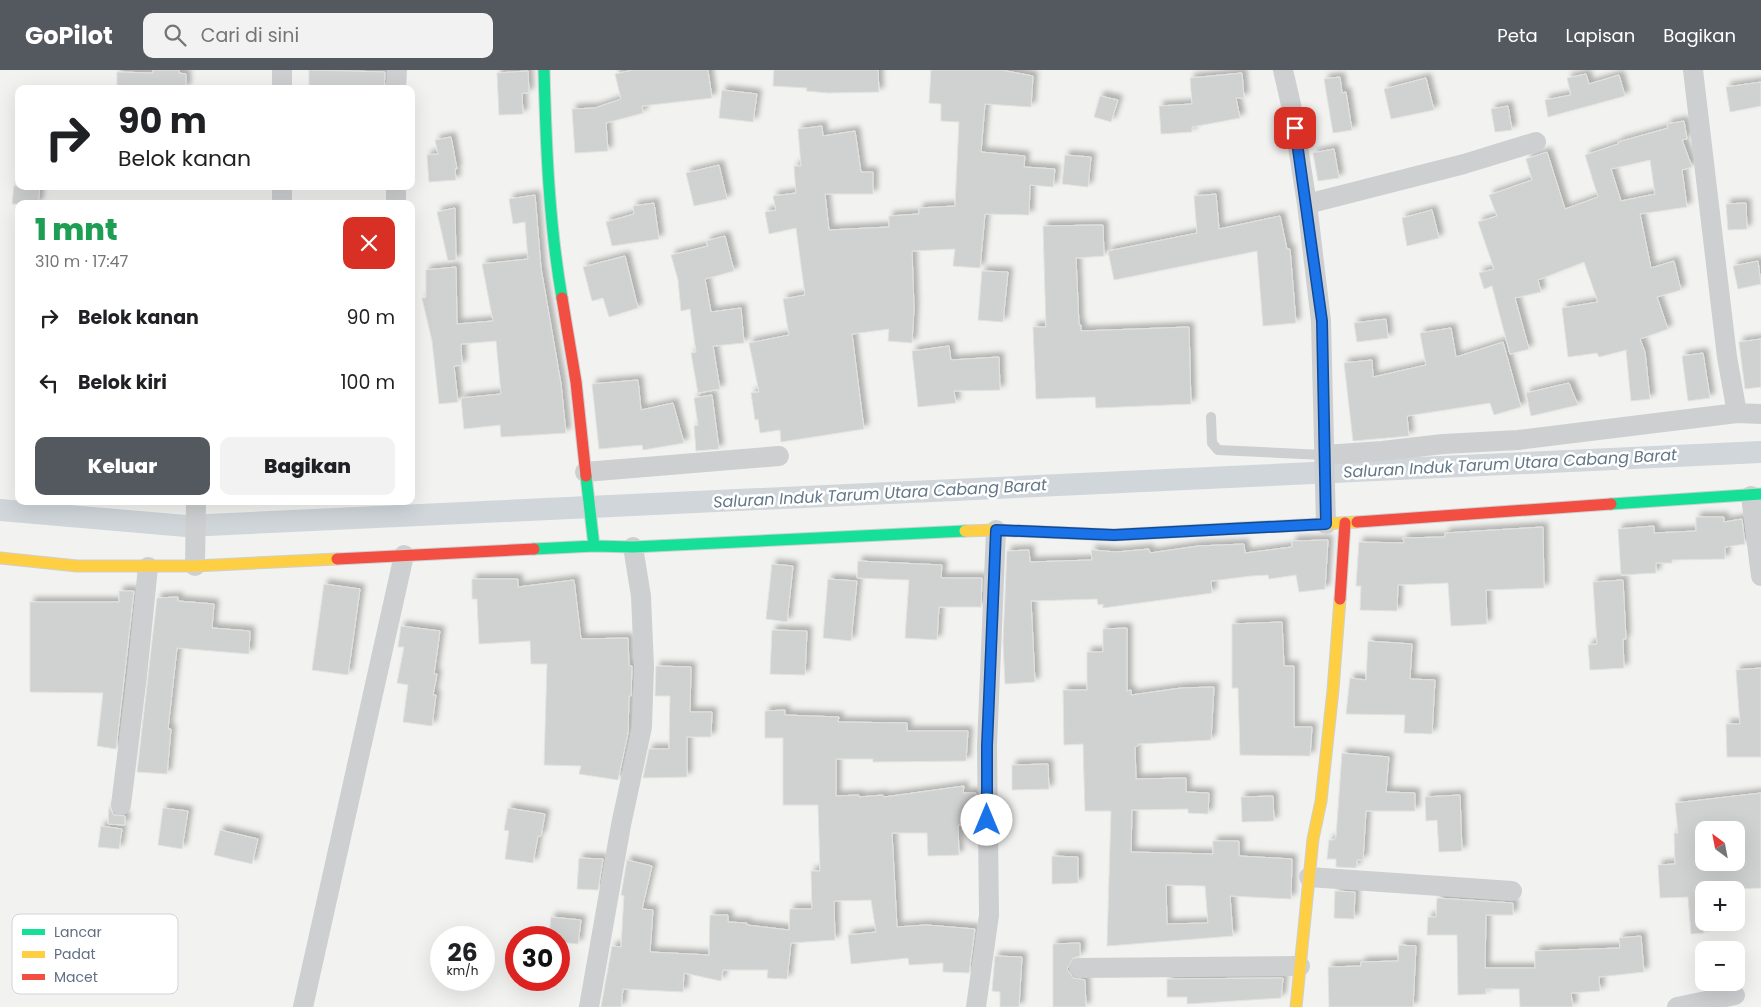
<!DOCTYPE html>
<html lang="id">
<meta charset="utf-8">
<style>
:root{--surface:#fff;--page:#f2f2f2;--text:#202124;--muted:#757577;--accent:#545960}
body{margin:0;font-family:Poppins,sans-serif;background:var(--page);color:var(--text);height:100vh;display:flex;flex-direction:column;font-size:19px;white-space:nowrap}
*{box-sizing:border-box;margin:0}
p{font-size:16px;color:var(--muted)}
.icon{flex:none;width:28px;height:28px;fill:none;stroke:currentColor;stroke-width:2;stroke-linecap:round;stroke-linejoin:round}
.map{position:relative;flex:1;overflow:hidden}
.side{position:absolute;left:15px;top:130px;width:400px;height:305px;display:flex;flex-direction:column;background:var(--surface);border-radius:10px;box-shadow:0 5px 20px #0002}
.side>*{flex:none}
.hud{position:absolute;left:15px;top:15px;width:400px;height:105px;border-radius:10px;box-shadow:0 5px 20px #0002;background:#fff;color:var(--text);overflow:hidden}
.needle{width:32px;rotate:328deg}
.buttons{position:absolute;left:1695px;top:751px;display:grid;gap:10px}
.buttons a{display:grid;place-items:center;width:50px;height:50px;border-radius:10px;background:var(--surface);box-shadow:0 5px 20px #0002;font-size:25px}
.speed{position:absolute;left:430px;top:856px;display:flex;gap:10px;font-size:25px;font-weight:700;text-align:center}
.speed>*{display:grid;place-content:center;width:65px;height:65px;border-radius:50%;background:var(--surface);box-shadow:0 5px 20px #0002;line-height:1}
.speed small{font-size:12px;font-weight:400}
.speed .limit{border:8px solid #d22;background:#fff;color:#111}
.pin{position:absolute;display:grid;place-items:center;width:42px;height:42px;color:#fff;margin:-21px;border-radius:10px;box-shadow:0 2px 8px #0006}
.me{position:absolute;width:55px;margin:-28px;rotate:0deg;stroke-linejoin:round;filter:drop-shadow(0 0 4px #0008)}
.turn{display:flex;align-items:center;gap:18px;height:105px;padding:0 20px;font-size:22px}
.turn .icon{width:65px;height:65px;stroke-width:2.5}
.turn b{display:block;font-size:35px;line-height:42px}
.round{display:grid;place-items:center;flex:none;width:52px;height:52px;border-radius:10px;background:var(--page)}
.head{display:flex;align-items:center;justify-content:space-between;height:85px;padding:0 20px}
h1{font-size:30px;font-weight:800;line-height:38px;color:#1e9e55}
.primary-button{display:flex;gap:10px;margin-top:auto;padding:10px 20px}
.primary-button a{flex:1;height:58px;border-radius:10px;background:var(--accent);color:#fff;font-size:20px;font-weight:800;line-height:58px;text-align:center}
.primary-button a+a{background:var(--page);color:var(--text)}
ul{padding:0;list-style:none}
li{display:flex;align-items:center;gap:15px;height:65px;padding:0 20px}
li div{flex:1}
li b{display:block;font-size:19px}
li em{font-style:normal}
header{display:flex;align-items:center;gap:30px;box-sizing:border-box;height:70px;padding:0 25px;background:var(--accent);color:#fff}
header strong{font-size:24px}
nav{display:flex;gap:28px;margin-inline-start:auto;font-size:18px}
.search{width:350px;height:45px;background:var(--page);display:flex;align-items:center;gap:12px;box-sizing:border-box;padding:0 18px;border-radius:10px;color:var(--muted);font-size:19px}
.map>svg:first-child{display:block}
.lines{fill:none;stroke-linecap:round;stroke-linejoin:round}
.canal{stroke:#d0d6da;stroke-width:22}
.building{fill:#d0d1d1;stroke:#e2e2e1;fill-rule:evenodd;filter:url(#shadow)}
.fast-casing{stroke:#cdd0d0;stroke-width:13}
.slow-casing{stroke:#cdd0d0;stroke-width:13}
.jam-casing{stroke:#cdd0d0;stroke-width:13}
.lane{stroke:#cecfd0;stroke-width:10}
.street{stroke:#cecfd0;stroke-width:20}
.fast{stroke:#16e098;stroke-width:11}
.slow{stroke:#ffcf43;stroke-width:11}
.jam{stroke:#f24e42;stroke-width:11}
.route-casing{stroke:#114b97;stroke-width:12}
.route{stroke:#1a73e8;stroke-width:9}
.labels{text-anchor:middle;stroke-width:5;stroke-linejoin:round;paint-order:stroke}
.water-label{font-size:16px;font-style:italic;fill:#627787;stroke:#fff}
.key{fill:#fff;stroke:#d0d4da;stroke-width:1}
.key-label{font-size:14px;fill:#616e83}
</style>
<header>
<strong>GoPilot</strong>
<div class="search"><svg class="icon" aria-label="search" viewBox="0 0 24 24"><circle cx="10" cy="10" r="6"/><path d="M15 15l6 6"/></svg>Cari di sini</div>
<nav><a>Peta</a><a>Lapisan</a><a>Bagikan</a></nav>
</header>
<div class="map">
<svg width="1761" height="937" viewBox="0 0 1761 937">
<defs>
<filter id="shadow"><feDropShadow dx="4.5" dy="-4.5" stdDeviation="2.5" flood-color="#0004"/></filter>
</defs>
<rect width="100%" height="100%" fill="#f2f3f0"/>
<g class="lines">
<path class="canal" d="M0,440l186,16 1575,-74"/>
</g>
<path class="building" d="M153,0h26v3l7,1v15h-69v-17l36,1z
M309,0l76,2 -1,17h-75z
M633,0h75l4,28 -70,8 1,7 -37,10 2,28 -33,2 -3,-44 23,-1 26,-9 -6,-25z
M774,0h104l1,22 -51,1 -22,-2 1,-3 -34,-2z
M931,0h70l32,6 -2,31 -46,-3 -4,48 44,4 -1,11 31,2 -2,18 -23,-2 -1,30 -44,-1 -5,54 -27,-2 2,-17 -43,2 2,57 -2,35 -24,-2 1,-12 -37,5 12,95 -83,13 -1,-12 -20,3 -2,-14 -3,1 -4,-27 8,-1 -10,-49 40,-8 -6,-36 22,-4 -9,-67 -27,6 -4,-22 11,-2 -3,-14 23,-3 -2,-27h7l-3,-37 24,-3 1,10 32,-5 6,41h12v22h-48l4,36 60,-3v-11l30,-2v-6l36,-2 4,-84 -18,-1v-17l-12,-1z
M528,1l1,22h-7l1,21 -24,1 -2,-42z
M1242,3l2,25h-8l4,20 -48,9v5l-31,2 -2,-28 33,-2 -2,-26z
M1586,4l3,10 30,-9 6,21 -77,21 -3,-17 26,-5 -4,-17z
M1340,7l2,16 4,-1 6,38 -19,3 -9,-54z
M1426,8l8,32 -43,9 -7,-30z
M1761,12v24l-31,6 -4,-25z
M722,20l35,4 -4,28 -34,-4z
M1100,26l18,4 -7,22 -17,-5z
M1508,36l4,24 -17,2 -4,-23z
M1684,51l3,18 -5,1 10,27 -10,3 5,37 -47,7 11,54 23,-7 7,29 -24,7 11,32 -28,10 5,13 5,47 -19,2 -5,-51 -27,7 -2,-4 -29,4 -6,-49 36,-6 -14,-40 -46,18 3,12 -26,6 14,51 -19,5 -18,-68 -8,3 -5,-16 15,-4 -16,-47 19,-6 -8,-21 43,-15 -6,-21 21,-7 18,57 33,-12 -13,-42 33,-11v-2l50,-14 -1,-4zM1650,90l5,34 -34,7 -10,-32z
M451,67l6,32h-2l1,11 -27,2 -2,-27 11,-1 -3,-14z
M1334,79l5,29 -21,3 -5,-28z
M1065,85l26,2 -3,30 -26,-3z
M719,95l8,34 -33,7 -8,-33z
M14,116h26l-2,18h-26z
M1216,124l3,35 61,-13 7,33h3l6,74 -33,3 -6,-75 -143,29 -6,-29 89,-18 -3,-37z
M535,125l6,73 20,116 5,49 -65,4 -1,-12 -36,4 -3,-31 40,-4 -5,-53 -35,3 1,21 -8,1 4,36 -19,2 -7,-63 -10,-43h4v-28l30,-3 1,57 36,-3 -11,-57 46,-5 -3,-37 -12,2 -4,-25z
M654,133l5,36 -47,7 -6,-24 28,-8 -1,-8z
M1746,133l1,26 -19,1 -2,-26z
M455,138l1,52 -8,1 -11,-49z
M1432,140l7,28 -32,8 -5,-28z
M1103,155l1,31 -28,2 3,67h2v6l108,-4 2,77 -95,4 -1,-11 -59,2 -3,-72h13l-3,-101z
M725,166l9,35 -29,8 6,33 30,-4 3,35 -31,3 7,43 -22,4 -7,-40 5,-1 -6,-43 -9,2 -3,-31 -7,-25 37,-9 -2,-5z
M625,186l13,52 -29,9 -6,-19 -11,3 -9,-34z
M1758,191l3,23 -23,5 -5,-23z
M982,201l26,1 -5,50 -25,-2z
M1386,249l2,19 -31,4 -3,-19z
M1451,258l5,29 47,-15 18,65 -27,8 -4,-12 -83,13 2,20 -56,5 -9,-78 28,-3 1,17 53,-12 -6,-32z
M1761,269v48l-16,2 -6,-47z
M949,276l2,14 48,-3 1,33 -46,1 2,12 -38,4 -6,-56z
M1703,283l7,45 -22,3 -6,-45z
M638,310l3,30 32,-7 11,40 -41,7 -1,-5 -43,4 -7,-65z
M1569,313l9,22 -47,11 -5,-23z
M712,325l7,54 -23,2 -2,-25 4,-1 -4,-27z
M1696,447h28v5l18,-3 3,25 -20,3v12l-53,1v3h-16v10l-35,2 -3,-46 36,-3v7l42,-2z
M1543,457l1,61 -58,2 1,34 -36,2 -3,-43 -50,2 -1,26 -37,-1 1,-24h-5l3,-44 45,1 -1,-5 42,-1v-4z
M1328,470l-3,49 -26,3 -3,-17 -27,4 -1,-4 -17,1 -40,5 1,12 -109,15v-4l-5,1 -1,-6 -66,2 4,81 -30,2 -2,-42 4,-91 22,-1 1,12 62,-2 -1,-10h2l23,2 33,-3 1,4 48,-7 46,-2 1,9 47,-6v-6z
M858,491l84,4 -1,13h41l-1,29h-42l-2,33 -32,-2 4,-58 -52,-2z
M772,494l21,2 -6,56 -21,-3z
M472,509h46v8l56,-7 7,59 47,-1 1,28h3l-1,30h-2l-1,37 -10,47 -39,-6 2,-8 -37,-1 3,-101h-16l-1,-23 -51,3 -2,-45h-5z
M828,509l29,2 -6,60 -28,-3z
M1623,510l3,59h-3l1,29 -34,2 -2,-25 9,-1 -4,-62z
M324,514l36,5 -12,86 -36,-5z
M119,521h15l-18,158 -19,-3 6,-53 -73,-1v-90h89z
M178,527v4l36,3 -2,24 38,3 -1,23 -72,-6 -9,81h3l-4,45 -30,-2 20,-174z
M1282,552l2,44h10v61h18l-2,29 -70,-1 -2,-67h-6v-64z
M401,556l39,5 -6,43h3l-4,21h3l-4,31 -29,-4 5,-37 -11,-2 7,-36h-6z
M1127,558v63l4,-1v5l50,-7 33,-1 -3,53 -73,4v2l-3,1 1,32 50,-1v14l23,1 -1,21 -20,-1v-4l-56,1 -1,42 82,2v-13h26v15l53,3 -1,40 -61,-3 3,40 -126,10 4,-135h-26l-2,-67 -19,1 -1,-55h24v-38h16v-23zM1166,815l39,1 3,37 -41,1z
M772,560l35,1 -2,44 -35,-1z
M1368,571l44,3 -2,35 25,1 -3,54 -28,-1 1,-18 -59,-1 4,-36 16,2z
M656,596l35,1 -1,45h22l-1,25h-24v40l-44,1 6,-29h20l1,-53h-15z
M1761,598v89h-34l-1,-33h14l-4,-54z
M785,640v5l54,2 -1,5 69,1v8h61l-2,30 -93,1v-3h-37v37l23,-1v2l24,-2 1,2 80,-11 -1,7h13v31l-18,1 1,30 -31,1 -1,-23h-35l5,94 29,-2 49,4 -6,44 -26,-1v-9l-34,2 -1,-7 -57,6 -3,-29 28,-3 -5,-32 -37,1 1,39 -44,3 -4,36 -20,-1 1,-8h-45l-2,11 -37,-8 -1,19 -60,-3 -2,18h-20l11,-61 9,1 3,-51 -3,-1 6,-35 25,6 -10,43 11,1 -3,42 59,3 1,-40h18v7l19,1v2l42,5 1,-21h22l-1,-38h9l-2,-66h-35v-67h-18v-27z
M1342,683l47,4 -3,35 29,1v18h-49l-3,49h-6l-1,8 -20,-1v-8h-9l2,-19h5l2,-3z
M1048,694l1,25 -37,1v-25z
M1761,723v95l-57,2v43l-13,1 -3,-37 -28,1 -2,-33 17,-1 -1,-31h4l-3,-30zM1704,760h32l2,32h-34z
M1460,725l2,56 -23,1 -2,-32 -11,1 -1,-24z
M1273,726l1,25 -32,1 -1,-25z
M109,737l5,8 11,1v9l-17,-1z
M163,738l25,3 -6,38 -24,-4z
M508,738l37,6 -4,22h-3l-5,27 -28,-4 4,-28 -5,-1z
M101,756l21,3 -3,20 -21,-2z
M220,760l38,9 -6,25 -38,-9z
M1052,786l26,1v26l-26,1z
M579,788l24,1 -5,31 -21,-1z
M1335,821l20,1 -1,27 -20,-1z
M1437,828l76,5v12h-27l-1,53h50v-17l85,-3 -1,-10 22,-2 3,36 -45,5 1,14 -29,2 2,14h-53l-1,-18h-33v5l-28,1 -1,-60h-30l1,-18h8z
M551,847l30,3 -3,24 -19,-2v-4h-10z
M1080,873v13l-7,2 -6,11 6,9 12,2 1,27h-33v-63z
M1399,875l17,1 -3,61h-84l-1,-40 33,-1v-4l37,-1z
M995,886l27,1 -3,50h-19v-15l-8,-1z
M1283,908l-2,20 -94,6v-7h-20v-18z"/>
<g class="lines">
<defs>
<path id="fast" d="M544,0c2,76 5,153 18,228
M586,406l8,70
M1611,434l150,-10
M534,479l60,-3 39,1 332,-16"/>
<path id="slow" d="M965,461l31,-1 118,5 243,-13
M0,488l77,8h118l142,-7
M1296,937l17,-168 8,-38 12,-111 7,-91"/>
<path id="jam" d="M562,228l14,84 10,94
M1357,452l254,-18
M337,489l197,-10
M1340,529l5,-76"/>
</defs>
<use href="#fast" class="fast-casing"/>
<use href="#slow" class="slow-casing"/>
<use href="#jam" class="jam-casing"/>
<path class="lane" d="M1211,347l1,26 6,7 106,5"/>
<path class="street" d="M282,0v19
M1283,0l9,39 15,95 14,117 5,203
M1693,0l34,287 10,56
M396,19l1,-19
M282,116v18
M396,134v-18
M1307,134l157,-40 72,-22
M1324,385l58,-4 61,-7 75,-4 219,-27 24,1
M585,402l194,-16
M1751,426l10,80
M195,496l1,-65
M121,735l16,-129 11,-109
M1309,807l203,14
M1079,898l221,-2
M303,937l101,-452
M589,937l32,-182 21,-98 2,-60 -3,-71 -8,-49
M976,937l13,-92 -2,-169 9,-216
M1677,937l58,-12"/>
<use href="#fast" class="fast"/>
<use href="#slow" class="slow"/>
<use href="#jam" class="jam"/>
</g>
<g class="lines">
<defs>
<path id="route" d="M987,750v-74l9,-216 118,5 212,-11 -4,-203 -27,-193"/>
</defs>
<use href="#route" class="route-casing"/>
<use href="#route" class="route"/>
</g>
<g class="labels">
<g class="water-label">
<text transform="translate(1510 393) rotate(-3)" y="6">Saluran Induk Tarum Utara Cabang Barat</text>
<text transform="translate(880 423) rotate(-3)" y="6">Saluran Induk Tarum Utara Cabang Barat</text>
</g>
</g>
<rect x="12" y="844" width="166" height="80" rx="8" class="key"/>
<rect x="22" y="859" width="23" height="6" fill="#16e098"/>
<rect x="22" y="881" width="23" height="7" fill="#ffcf43"/>
<rect x="22" y="904" width="23" height="6" fill="#f24e42"/>
<g class="key-label">
<text x="54" y="867">Lancar</text>
<text x="54" y="889">Padat</text>
<text x="54" y="912">Macet</text>
</g>
</svg>
<div class="buttons">
<a><svg class="needle" viewBox="-14 -14 28 28"><path d="M0-13l5 13h-10z" fill="#e53935"/><path d="M0 13l5-13h-10z" fill="#757577"/></svg></a>
<a>+</a>
<a>−</a>
</div>
<div class="speed"><div>26<small>km/h</small></div><div class="limit">30</div></div>
<div class="pin" style="left:1295px;top:58px;background:#d93025"><svg class="icon" aria-label="arrive" viewBox="0 0 24 24"><path d="M6 21V4h12l-3 4 3 4H6"/></svg></div>
<svg class="me" style="left:987px;top:750px" viewBox="-20 -20 40 40"><circle r="19" fill="#fff"/><path d="M0-13L10 11 0 6-10 11z" fill="#1a73e8"/></svg>
<div class="hud">
<div class="turn"><svg class="icon" aria-label="right" viewBox="0 0 24 24"><path d="M7 20v-9h11M14 6l5 5-5 5"/></svg><div><b>90 m</b>Belok kanan</div></div>
</div>
<section class="side">
<div class="head"><div><h1>1 mnt</h1><p>310 m · 17:47</p></div><a class="round" style="background:#d93025;color:#fff"><svg class="icon" aria-label="close" viewBox="0 0 24 24"><path d="M6 6l12 12M18 6L6 18"/></svg></a></div>
<ul>
<li><svg class="icon" aria-label="right" viewBox="0 0 24 24"><path d="M7 20v-9h11M14 6l5 5-5 5"/></svg><div><b>Belok kanan</b></div><em>90 m</em></li>
<li><svg class="icon" aria-label="left" viewBox="0 0 24 24"><path d="M17 20v-9H6M10 6l-5 5 5 5"/></svg><div><b>Belok kiri</b></div><em>100 m</em></li>
</ul>
<div class="primary-button"><a>Keluar</a><a>Bagikan</a></div>
</section>
</div>
